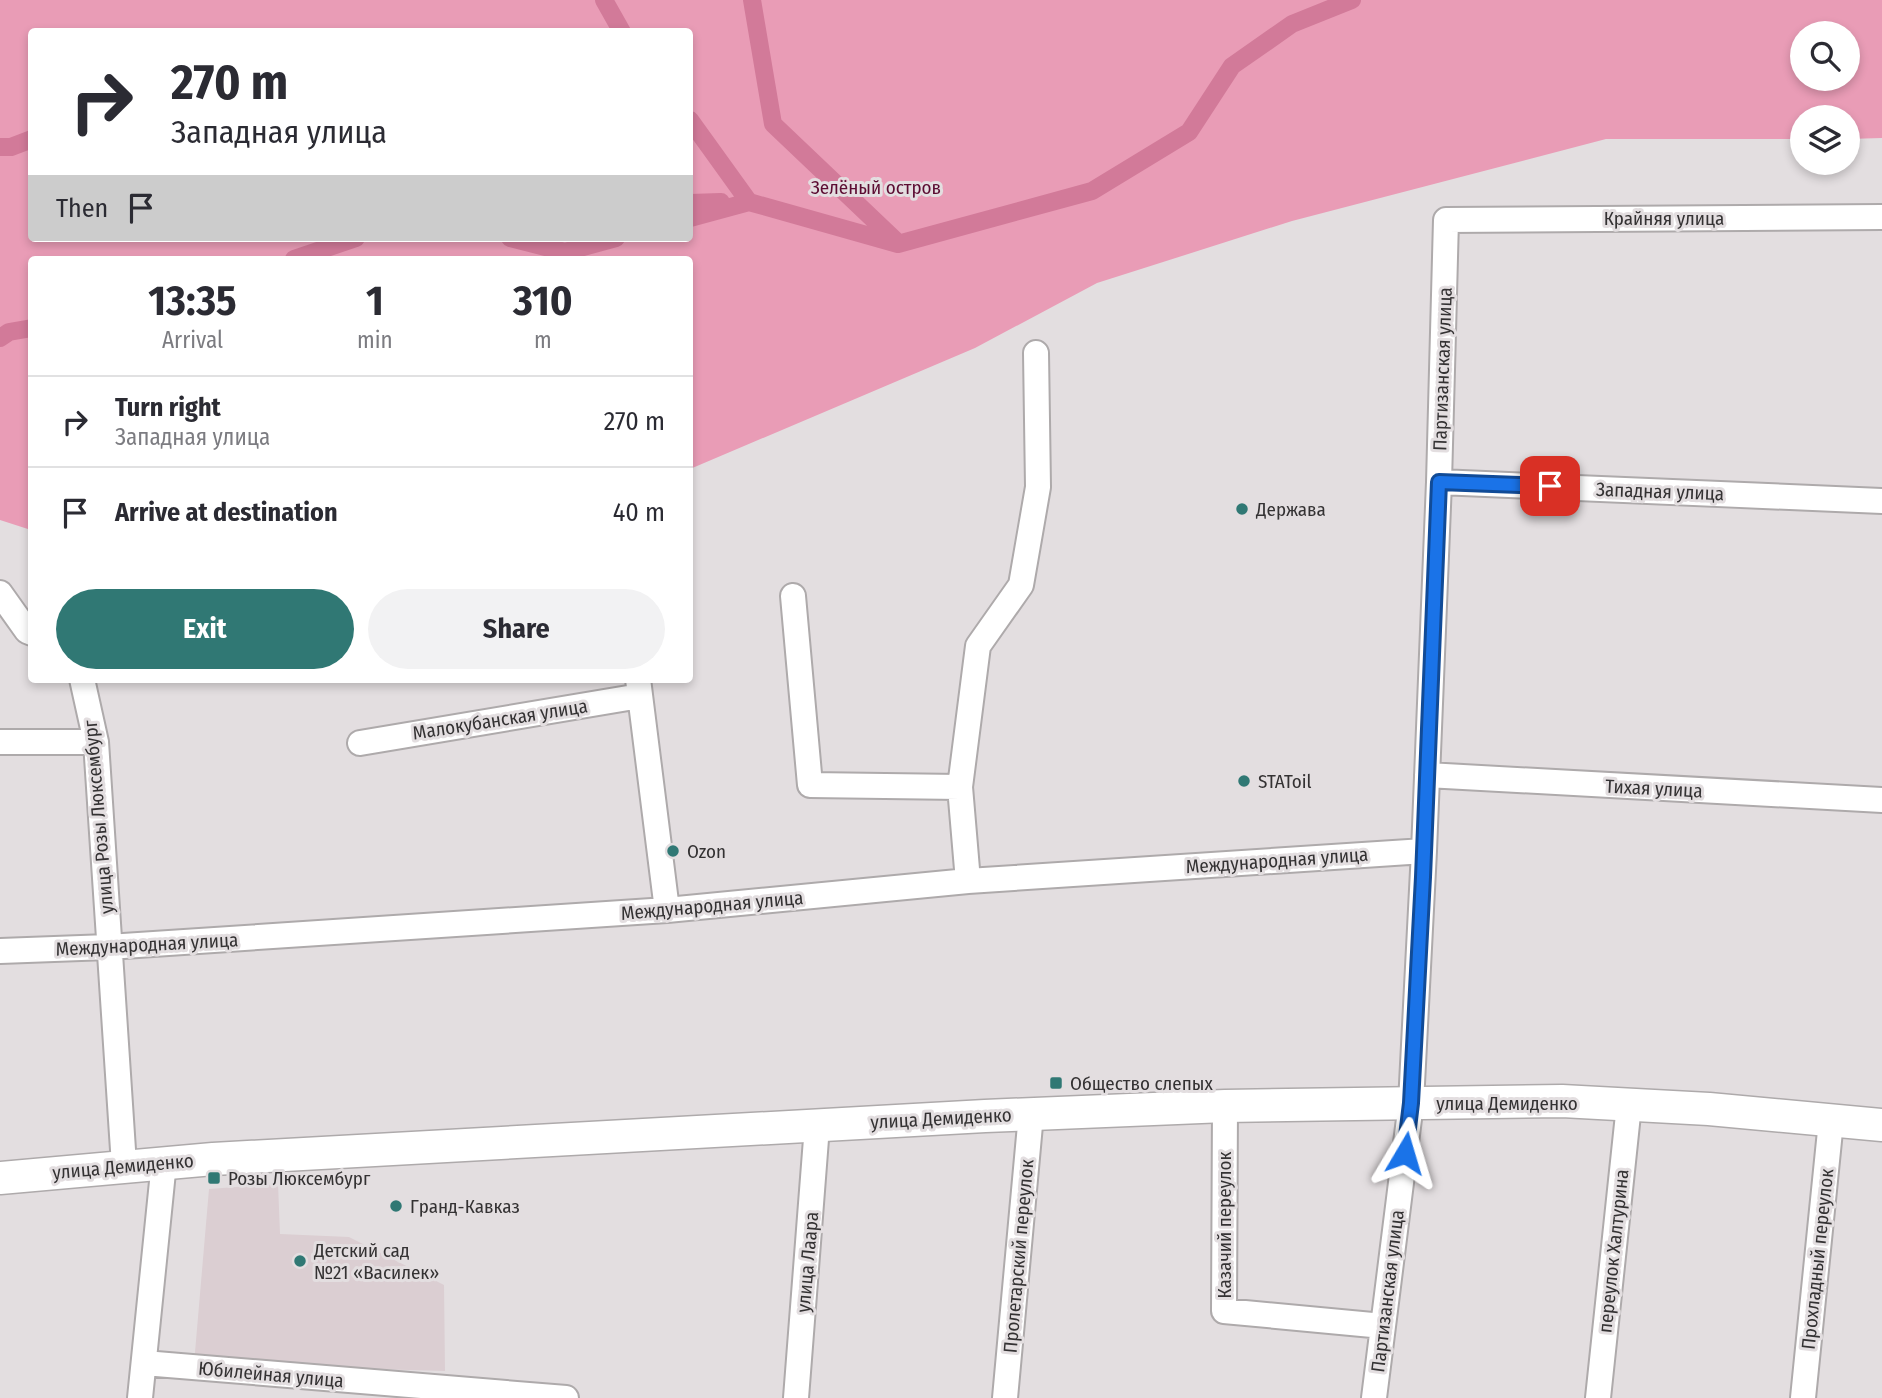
<!DOCTYPE html>
<meta charset="utf-8">
<style>
:root{--surface:#fff;--page:#f2f2f3;--text:#2b2b33;--muted:#7c7c81;--line:#e1e1e2;--accent:#307874}
body{margin:0;font-family:"Fira Sans Condensed",sans-serif;background:var(--page);color:var(--text);height:100vh;display:flex;flex-direction:column;font-size:26px;white-space:nowrap}
*{box-sizing:border-box;margin:0}
p{font-size:23px;color:var(--muted)}
.icon{flex:none;width:38px;height:38px;fill:none;stroke:currentColor;stroke-width:2;stroke-linecap:round;stroke-linejoin:round}
.map{position:relative;flex:1;overflow:hidden}
.sheet{position:absolute;left:28px;top:256px;width:665px;height:427px;display:flex;flex-direction:column;background:var(--surface);border-radius:7px;box-shadow:0 4px 10px #0003}
.sheet>*{flex:none}
.banner{position:absolute;left:28px;top:28px;width:665px;height:214px;border-radius:7px;box-shadow:0 4px 10px #0003;background:#fff;color:var(--text);overflow:hidden}
.buttons{position:absolute;left:1790px;top:21px;display:grid;gap:14px}
.buttons a{display:grid;place-items:center;width:70px;height:70px;border-radius:50%;background:var(--surface);box-shadow:0 4px 10px #0003;font-size:35px}
.pin{position:absolute;display:grid;place-items:center;width:60px;height:60px;color:#fff;margin:-30px;border-radius:14px;box-shadow:0 4px 10px #0006}
.me{position:absolute;width:77px;margin:-38px;rotate:7deg;stroke-linejoin:round;filter:drop-shadow(0 0 5px #0008)}
.turn{display:flex;align-items:center;gap:24px;height:147px;padding:0 28px;font-size:32px}
.turn .icon{width:91px;height:91px;stroke-width:2.5}
.turn b{display:block;font-size:49px;line-height:60px}
.then{display:flex;align-items:center;height:66px;padding:0 28px;background:#0003;gap:14px;font-size:26px}
.eta{display:flex;justify-content:space-evenly;align-items:center;height:119px;text-align:center}
.eta b{font-size:42px;font-weight:700;line-height:49px}
.primary-button{display:flex;gap:14px;margin-top:auto;padding:14px 28px}
.primary-button a{flex:1;height:80px;border-radius:42px;background:var(--accent);color:#fff;font-size:28px;font-weight:700;line-height:80px;text-align:center}
.primary-button a+a{background:var(--page);color:var(--text)}
ul{padding:0;list-style:none}
li{display:flex;align-items:center;gap:21px;height:91px;padding:0 28px;border-top:2px solid var(--line)}
li div{flex:1}
li b{display:block;font-size:26px}
li em{font-style:normal}
.map>svg:first-child{display:block}
.built{fill:#dbced2}
.green{fill:#e99cb6;fill-rule:evenodd}
.lines{fill:none;stroke-linecap:round;stroke-linejoin:round}
.canal{stroke:#d27a99;stroke-width:18}
.minor-casing{stroke:#aeaaab;stroke-width:28}
.major-casing{stroke:#aeaaab;stroke-width:35}
.minor{stroke:#fff;stroke-width:24}
.major{stroke:#fff;stroke-width:32}
.route-casing{stroke:#114b97;stroke-width:18}
.route{stroke:#1a73e8;stroke-width:12}
.poi-dot{fill:#307874;stroke:#e3dee0;stroke-width:2.5}
.labels{text-anchor:middle;stroke-width:6;stroke-linejoin:round;paint-order:stroke}
.park-label{font-size:19px;fill:#5c0c32;stroke:#e3dee0}
.street-label{font-size:19px;fill:#343233;stroke:#e3dee0}
.poi-label{font-size:19px;fill:#343233;stroke:#e3dee0;text-anchor:start}
</style>
<div class="map">
<svg width="1882" height="1398" viewBox="0 0 1882 1398">
<rect width="100%" height="100%" fill="#e3dee0"/>
<path class="built" d="M278,1184l2,50 69,3 95,48 1,86 -251,-7 15,-175z"/>
<path class="green" d="M0,0h1882v138l-34,1v-22h-46v22h-196l-314,82 -195,62 -122,65 -285,121v-210h-658l-1,271 -31,-10zM32,32h658v206h-658zM1802,33h46v46h-46z"/>
<g class="lines">
<path class="canal" d="M604,0l18,32
M752,0l21,124 122,116
M690,120l59,82
M0,147h11l21,-8
M690,203l31,-1
M690,218l59,-16 149,42 194,-53 97,-59 43,-66 60,-42 60,-24
M510,238l55,14 51,-14
M294,259l62,-21
M0,338l9,-6 23,-4"/>
<defs>
<path id="minor" d="M1439,482l443,19
M0,593l27,38 5,2
M793,596l17,189 150,2 8,94
M82,679l14,63 28,423
M638,679l29,231
M0,742h96
M360,743l280,-47
M1427,775l455,25
M960,787l18,-141 43,-61 17,-98 -2,-134
M0,951l108,-4 559,-37 301,-29 456,-30
M1225,1106l-1,205 159,15
M144,1363l422,35
M140,1398l24,-236
M796,1398l21,-272
M1005,1398l26,-284
M1374,1398l37,-295 13,-252 15,-369 7,-262 436,-3
M1598,1398l31,-293
M1803,1398l28,-277"/>
<path id="major" d="M0,1178l213,-19 772,-43 240,-10 337,-5 147,8 173,16"/>
</defs>
<use href="#minor" class="minor-casing"/>
<use href="#major" class="major-casing"/>
<use href="#minor" class="minor"/>
<use href="#major" class="major"/>
</g>
<g class="lines">
<defs>
<path id="route" d="M1405,1153l6,-50 12,-226 16,-395 111,4"/>
</defs>
<use href="#route" class="route-casing"/>
<use href="#route" class="route"/>
</g>
<g class="poi-dot">
<circle cx="1242" cy="509" r="7"/>
<circle cx="1244" cy="781" r="7"/>
<circle cx="673" cy="851" r="7"/>
<rect x="1049" y="1076" width="14" height="14" rx="3.5"/>
<rect x="207" y="1171" width="14" height="14" rx="3.5"/>
<circle cx="396" cy="1206" r="7"/>
<circle cx="300" cy="1261" r="7"/>
</g>
<g class="labels">
<g class="park-label">
<text x="876" y="194">Зелёный остров</text>
</g>
<g class="street-label">
<text x="1664" y="225">Крайняя улица</text>
<text transform="translate(1442 369) rotate(-88)" y="7">Партизанская улица</text>
<text transform="translate(1660 491) rotate(2)" y="7">Западная улица</text>
<text transform="translate(500 719) rotate(-9)" y="7">Малокубанская улица</text>
<text transform="translate(1654 788) rotate(3)" y="7">Тихая улица</text>
<text transform="translate(98 817) rotate(-95)" y="7">улица Розы Люксембург</text>
<text transform="translate(1277 860) rotate(-4)" y="7">Международная улица</text>
<text transform="translate(712 905) rotate(-5)" y="7">Международная улица</text>
<text transform="translate(147 944) rotate(-3)" y="7">Международная улица</text>
<text x="1507" y="1110">улица Демиденко</text>
<text transform="translate(941 1118) rotate(-3)" y="7">улица Демиденко</text>
<text transform="translate(123 1166) rotate(-5)" y="7">улица Демиденко</text>
<text transform="translate(1224 1225) rotate(-90)" y="7">Казачий переулок</text>
<text transform="translate(1613 1251) rotate(-84)" y="7">переулок Халтурина</text>
<text transform="translate(1018 1256) rotate(-85)" y="7">Пролетарский переулок</text>
<text transform="translate(1817 1259) rotate(-84)" y="7">Прохладный переулок</text>
<text transform="translate(807 1262) rotate(-85)" y="7">улица Лаара</text>
<text transform="translate(1387 1291) rotate(-83)" y="7">Партизанская улица</text>
<text transform="translate(271 1374) rotate(5)" y="7">Юбилейная улица</text>
</g>
<g class="poi-label">
<text x="1256" y="516">Держава</text>
<text x="1258" y="788">STAToil</text>
<text x="687" y="858">Ozon</text>
<text x="1070" y="1090">Общество слепых</text>
<text x="228" y="1185">Розы Люксембург</text>
<text x="410" y="1213">Гранд-Кавказ</text>
<text x="314" y="1257">Детский сад<tspan x="314" dy="22">№21 «Василек»</tspan></text>
</g>
</g>
</svg>
<div class="buttons">
<a><svg class="icon" aria-label="search" viewBox="0 0 24 24"><circle cx="10" cy="10" r="6"/><path d="M15 15l6 6"/></svg></a>
<a><svg class="icon" aria-label="layers" viewBox="0 0 24 24"><path d="M12 4l9 5-9 5-9-5zM3 14l9 5 9-5"/></svg></a>
</div>
<div class="pin" style="left:1550px;top:486px;background:#d93025"><svg class="icon" aria-label="arrive" viewBox="0 0 24 24"><path d="M6 21V4h12l-3 4 3 4H6"/></svg></div>
<svg class="me" style="left:1405px;top:1153px" viewBox="-20 -20 40 40"><path d="M0-17L14 15 0 8-14 15z" fill="#1a73e8" stroke="#fff" stroke-width="4"/></svg>
<div class="banner">
<div class="turn"><svg class="icon" aria-label="right" viewBox="0 0 24 24"><path d="M7 20v-9h11M14 6l5 5-5 5"/></svg><div><b>270 m</b>Западная улица</div></div>
<div class="then">Then<svg class="icon" aria-label="arrive" viewBox="0 0 24 24"><path d="M6 21V4h12l-3 4 3 4H6"/></svg></div>
</div>
<section class="sheet">
<div class="eta">
<div><b>13:35</b><p>Arrival</p></div>
<div><b>1</b><p>min</p></div>
<div><b>310</b><p>m</p></div>
</div>
<ul>
<li><svg class="icon" aria-label="right" viewBox="0 0 24 24"><path d="M7 20v-9h11M14 6l5 5-5 5"/></svg><div><b>Turn right</b><p>Западная улица</p></div><em>270 m</em></li>
<li><svg class="icon" aria-label="arrive" viewBox="0 0 24 24"><path d="M6 21V4h12l-3 4 3 4H6"/></svg><div><b>Arrive at destination</b></div><em>40 m</em></li>
</ul>
<div class="primary-button"><a>Exit</a><a>Share</a></div>
</section>
</div>
